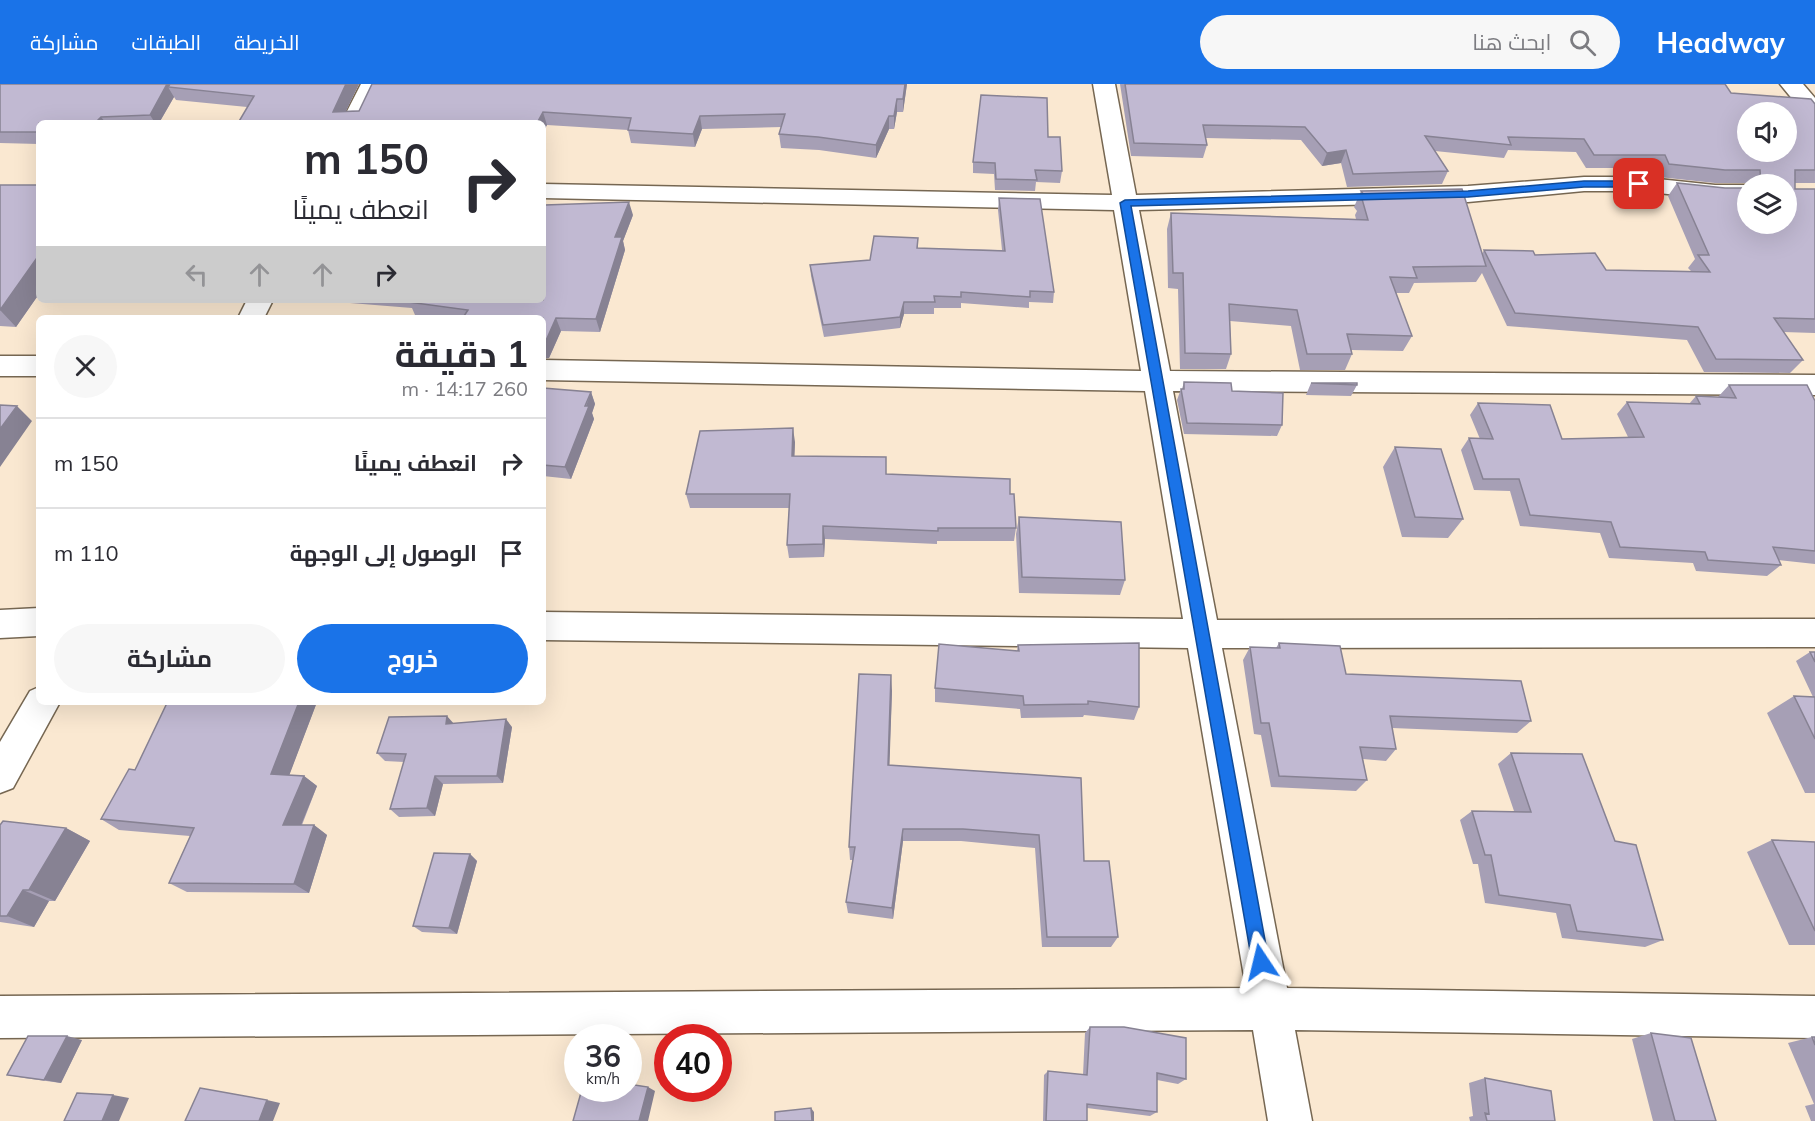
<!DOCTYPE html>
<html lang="ar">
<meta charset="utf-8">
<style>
:root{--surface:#fff;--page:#f7f7f7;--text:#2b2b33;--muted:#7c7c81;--line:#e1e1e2;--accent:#1a73e8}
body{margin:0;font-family:Mulish,Cairo,sans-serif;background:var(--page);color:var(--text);direction:rtl;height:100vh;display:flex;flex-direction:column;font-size:22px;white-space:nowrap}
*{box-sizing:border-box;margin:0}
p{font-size:20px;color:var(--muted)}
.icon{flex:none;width:33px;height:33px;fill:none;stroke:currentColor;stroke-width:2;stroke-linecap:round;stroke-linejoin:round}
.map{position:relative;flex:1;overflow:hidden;direction:ltr}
.side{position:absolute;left:36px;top:231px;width:510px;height:390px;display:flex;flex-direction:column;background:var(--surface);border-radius:9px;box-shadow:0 6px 24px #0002;direction:rtl}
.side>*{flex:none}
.top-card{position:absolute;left:36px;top:36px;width:510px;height:183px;border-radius:9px;box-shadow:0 6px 24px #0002;direction:rtl;background:#fff;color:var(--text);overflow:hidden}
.tools{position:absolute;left:1737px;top:18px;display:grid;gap:12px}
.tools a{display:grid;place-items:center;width:60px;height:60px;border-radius:50%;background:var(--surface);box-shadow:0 6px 24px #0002;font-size:30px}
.speed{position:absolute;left:564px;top:940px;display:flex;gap:12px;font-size:30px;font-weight:700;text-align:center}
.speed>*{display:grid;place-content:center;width:78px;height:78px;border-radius:50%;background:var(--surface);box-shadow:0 6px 24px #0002;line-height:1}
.speed small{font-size:15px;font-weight:400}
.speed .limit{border:9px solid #d22;background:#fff;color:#111}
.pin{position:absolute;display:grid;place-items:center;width:51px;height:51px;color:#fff;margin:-26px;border-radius:12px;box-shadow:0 3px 9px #0006}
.me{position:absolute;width:66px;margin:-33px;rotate:350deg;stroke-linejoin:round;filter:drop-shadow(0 0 4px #0008)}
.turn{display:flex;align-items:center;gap:21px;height:126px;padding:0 18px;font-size:27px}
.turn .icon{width:78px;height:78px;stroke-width:2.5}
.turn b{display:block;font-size:42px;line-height:51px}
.lanes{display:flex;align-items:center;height:57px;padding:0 18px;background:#0003;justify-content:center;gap:30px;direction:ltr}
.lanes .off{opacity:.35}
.round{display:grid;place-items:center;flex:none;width:63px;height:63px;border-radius:32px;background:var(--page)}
.summary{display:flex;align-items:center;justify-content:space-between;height:102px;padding:0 18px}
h1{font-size:36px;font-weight:700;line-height:45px}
.button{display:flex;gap:12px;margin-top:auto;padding:12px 18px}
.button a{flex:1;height:69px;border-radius:36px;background:var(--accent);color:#fff;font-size:24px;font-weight:700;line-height:69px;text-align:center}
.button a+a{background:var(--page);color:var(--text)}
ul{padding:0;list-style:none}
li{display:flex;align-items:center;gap:18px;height:90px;padding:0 18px;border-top:2px solid var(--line)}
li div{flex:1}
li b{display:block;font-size:22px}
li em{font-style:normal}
header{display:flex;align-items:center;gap:36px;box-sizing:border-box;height:84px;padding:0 30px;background:var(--accent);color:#fff}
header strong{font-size:28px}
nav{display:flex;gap:33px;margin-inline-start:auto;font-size:21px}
.search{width:420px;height:54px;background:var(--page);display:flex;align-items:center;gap:15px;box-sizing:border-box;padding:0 21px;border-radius:33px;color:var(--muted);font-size:22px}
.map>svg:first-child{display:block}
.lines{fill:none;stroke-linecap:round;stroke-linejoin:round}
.minor-casing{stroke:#766752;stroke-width:3}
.minor{fill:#fff;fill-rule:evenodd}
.wall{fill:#a69fb5}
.shaded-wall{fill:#878293}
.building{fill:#c1b9d2;stroke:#878293;stroke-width:1.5;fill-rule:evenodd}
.route{fill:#1a73e8;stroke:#114b97;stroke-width:1.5}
</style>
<header>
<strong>Headway</strong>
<div class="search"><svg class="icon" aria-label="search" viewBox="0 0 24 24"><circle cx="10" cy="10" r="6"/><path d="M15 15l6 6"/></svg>ابحث هنا</div>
<nav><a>الخريطة</a><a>الطبقات</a><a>مشاركة</a></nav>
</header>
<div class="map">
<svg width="1815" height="1037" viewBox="0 0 1815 1037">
<rect width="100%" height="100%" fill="#fae8d1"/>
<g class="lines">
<defs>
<path id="minor" d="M361,0h22l-20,39h-22z
M1093,0h22l21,111 332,-9 116,-9h55l76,8h33v14h-33l-76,-8h-55l-116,11 -329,8 31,161 645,4v20l-642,-4 44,229 598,-1v28l-593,1 65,340 528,8v42l-520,-8 17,91h-44l-15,-91 -1253,8v-42l1246,-8 -58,-340 -645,-8v-28l640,7 -38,-228 -602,-11v-20l598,11 -27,-161 -571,-12v-14l569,11z
M1780,0h23l12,14v21l-8,-2z
M247,216h26l-9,18h-26z
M0,272h39v20h-39z
M39,524v28l-39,2v-28z
M39,603v15h21l-47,86 -13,5v-51l30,-51z"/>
</defs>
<use href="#minor" class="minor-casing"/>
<use href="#minor" class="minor"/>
</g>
<path class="wall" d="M0,0h359l-13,27 561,-27 -4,28h-6l-3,17h-5l-13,29 -57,-8 -38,-2 -2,-14 3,-7 -80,2 -7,18 -64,-4 -3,-13 -81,-5 -4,7v-9l-296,-16 -71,-7 -2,-3 -15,26h-120v21l-39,-1z
M1120,0h605l6,9 84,11v79h-20v6h20v144l-32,-1 20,28 -13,13 -86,-1 -17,-32 -180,-14 -25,-53 -6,9 -62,1 -5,10h-13l16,43 -9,15 -52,-1 1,4 -7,16h-45l-9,-44 -61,-5 1,33 -5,15h-46l-2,-80 -10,-1 -1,-59 4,-16 185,6 -1,-4 2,-4 -3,-4 7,-16 121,63 2,-4 51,5 71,15 85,1 -3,-3 7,-9 -27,-63 9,-13 71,41 38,-40h-36v-1h-35l-56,-6 -3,-9h-70l-10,-16 -68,-2 -4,8 -69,-7 13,20 -6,13 -95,3 -6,-24 -19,3 -21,-26 -95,-2 1,7 -4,13 -72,-2z
M1048,53l14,34 -2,12 -24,-1 -1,9 -40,-1 -1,-16 -21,-1v-11z
M0,101h39v109l-23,33 -16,-1z
M999,114l55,94 -1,11 -24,-1v6l-68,-5v5h-27v6h-30l-4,14 -76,9 -13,-61 -1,-11 60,-5 48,-22v10l84,2 -4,-40z
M633,131l-10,26 2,9 -25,82 -39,-1 -12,27 -6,-40h-106l-22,-3 -3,-7 -62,-5 -2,-3h195z
M1184,298l48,9 50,34 -5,11 -93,-2 -7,-34 4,-11h1z
M1311,299l46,2 -6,11 -45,-1z
M1729,301l86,16v163l-37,-4 3,5 -14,11 -71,-5 -3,-8 -84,-5 -9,-25 -80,-7 -10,-35 -36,-1 -13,-40 8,-12 11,1 -10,-24 8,-12 84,36 66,-2 -11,-23 10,-12 62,2 7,-8 22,1z
M543,304l48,4 4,12 -3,9 2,6 -23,60 -28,-3z
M795,358l-1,14 93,18 123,20 6,34 -2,13h-77v3l-112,-5 -1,18 -35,1 -2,-13 2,-37h-99l-4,-14z
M1395,363l68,72 -15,19 -46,-1 -19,-70z
M1019,433l106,63 -5,15 -101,-2 -3,-59z
M1279,559l67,31 185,47 -14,12 -125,-5 4,21 -10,12 -23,-2 4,21 -11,11 -85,-4 -10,-52 -7,-1 -11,-74 7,-13 26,1z
M1018,561l121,62 -5,13 -50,-5 -1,2 -62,1 -1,-9 -85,-7v-14l82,-37z
M1810,568h5v141h-10l-38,-80 27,-17 19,1 -17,-36z
M892,607l-3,75 192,12 3,83 34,76 -7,10h-69l-7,-99 -74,-7h-58l-10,78 -45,-6 -2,-11 7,-42h-3l-1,-13z
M196,618h121l-28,73 15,1 13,10 -15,39h12l13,10 -18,58 -122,-1 -18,-9 21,-47 -71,-6 -18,-11 34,-49z
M453,639l59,4 -9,56 -60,1 -8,32 -36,1 -9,-8 14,-47 -19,-1 -8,-8z
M1511,669l104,88 48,99 -18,7 -83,-9 -6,-25 -71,-10 -7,-39h-5l-13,-44 12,-9h42l-16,-47z
M0,741l66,3 24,13 -35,60h-6l-15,26 -34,-5z
M1772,756l43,2v103h-26l-42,-93z
M470,770l7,7 -20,73 -35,-2 -9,-6z
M1090,943l96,52 -8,5 -21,-4v32l-7,4 -63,-8v13h-44l1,-46 4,-4 35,4 2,-42z
M1651,949l65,88h-63l-21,-82z
M1812,953h3v84h-4l-6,-15 9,-2 -26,-61z
M82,956l-21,43 -37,-5 -17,-3z
M1485,994l70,43h-85l-1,-4 4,-1 -4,-33z"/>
<path class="shaded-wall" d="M167,0h14l-13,3 6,10 -15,26h-4l-5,-8z
M346,0h13l-19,39 -7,-11z
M905,0h2l-4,28v-13z
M897,15v13l-3,17v-13z
M543,28l4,13 -4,7v-9h-6z
M700,32l2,13 -7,18 -2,-13z
M889,32v13l-13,29v-13z
M101,33l5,6h-11z
M1346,66l-5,13 -19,3 5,-13z
M629,118l4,13 -10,26 2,9 -25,82 -4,-13 19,-82z
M39,171v39l-23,33 -16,-17z
M904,218v12l-4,14v-11z
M556,234l5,13 -12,27 -6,1v-14z
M591,308l4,12 -3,9 2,6 -23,60 -6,-12z
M17,322l15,15 -32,46v-38z
M793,344l2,14 -1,28 -2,-14z
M823,442l2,13 -1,18 -1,-13z
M891,591l1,16 -3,89 -1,-15z
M299,618h18l-31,82 -15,-10z
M447,632l8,9 -9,-1z
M506,635l6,8 -9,56 -6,-7z
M304,692l13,10 -20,49 -14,-10z
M435,692l8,8 -8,32 -8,-8z
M314,741l13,10 -18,58 -15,-9z
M66,744l24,13 -35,60 -26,-11z
M903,745v12l-10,78 -1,-11z
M470,770l7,7 -20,73 -8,-6z
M23,806l26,11 -15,26 -27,-11z
M67,952l15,4 -21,43 -17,-3z
M648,1003l7,4 -7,30h-9z
M113,1011l16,3 -10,23h-17z
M267,1016l13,3 -7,18h-14z
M811,1024l3,4v9h-2z"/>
<path class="building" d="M0,0h167l-17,31 -49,2 -6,6h-56v9h-39z
M170,0h176l-13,28 26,-1 13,-27h533l-2,15h-6l-3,17h-5l-13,29 -58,-8 -39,-3 6,-20 -85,2 -7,18 -65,-4 3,-12 -88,-6 -6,11h-299l16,-27 -86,-9z
M1125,0h600l6,9 80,6 4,5v66h-20v19h20v130l-41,-1 29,42 -87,-1 -18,-32 -183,-14 -31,-63 49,1 2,4 60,-2 11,17 104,2 -12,-17h11l-32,-72 48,5h23v36h38v-40h-25l-1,-14h-35l-56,-6 -4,-9h-71l-10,-16 -76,-2 3,8 -86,-9 23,35 -95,3 -7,-24 -19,3 -22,-26 -102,-2 4,20 -73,-2zM1748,28h38v40h-38z
M981,11l66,3 1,39h12l2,34 -27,-1 2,10 -41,-1 -1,-16 -22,-1z
M0,101h39v70l-39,55z
M1462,105l24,77 -73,1 4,11 -27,-1 22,59 -65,-2 5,20h-45l-10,-44 -68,-6 2,50 -46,-1 -2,-80h-10l-2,-60 197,7 -6,-21h5l-6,-8z
M999,114l41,1 14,93 -24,-1v6l-69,-5v5l-27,-1 1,6h-31l-4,15 -77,8 -13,-60 60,-5 4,-24 44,2 -1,10 88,3z
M629,118l-14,35h7l-26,82 -40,-1 -12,27h-1v-27h-60l-19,-2 4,-6 -60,-8 2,-2h133v-85l2,-10z
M1184,298l47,1 1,8 51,2 -1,32 -95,-2 -6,-34h3z
M1311,299h46v2z
M1729,301h78l8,16v150l-42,-4 8,18 -73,-5 -3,-8 -85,-5 -9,-25 -81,-7 -11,-36h-36l-14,-41 24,1 -15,-36 72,2 12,34 82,-2 -17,-35 73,2 -4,-8 40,2z
M543,304l48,4 -6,14h4l-24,61 -22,-2z
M0,321l17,1 -17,23z
M793,344l-1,28 94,1v17l124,5v15h4l2,34h-78v3l-115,-5v18l-36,1 3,-51h-104l14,-63z
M1395,363l46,2 22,70 -48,-2z
M1019,433l102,5 4,58 -103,-3z
M1139,559v64l-51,-6v3l-64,1 -1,-9 -88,-8 4,-44 80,7 -1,-6z
M1279,559l61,3 6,28 175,7 10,40 -141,-5 6,33 -36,-2 7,33 -88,-4 -10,-53h-8l-11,-76 30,1z
M1810,568h5v10z
M859,590l32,1 -3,90 193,13 3,83h25l9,76h-71l-8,-102 -76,-6h-60l-11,79 -46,-6 9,-55h-6z
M1794,612l21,1v42z
M196,618h103l-28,72 33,2 -21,49h31l-20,59 -125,-1 25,-55 -93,-9 28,-50 6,1 32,-67h29z
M447,632l-1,8 60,-5 -9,57h-62l-8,32 -37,1 16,-55 -29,-1 12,-36z
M1511,669l71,1 33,87 21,4 27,95 -86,-9 -7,-26 -71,-10 -8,-40h-6l-13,-44 59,1z
M3,737l63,7 -37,62h-6l-16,26h-7v-91z
M1772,756l43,2v89z
M434,769l36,1 -21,74 -36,-2z
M1090,943h34l62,11v41l-29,-6v39l-70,-8v17h-41l2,-50 39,4z
M1651,949l40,5 25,83h-41z
M28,952h39l-23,44 -37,-5z
M1812,953h3v8z
M1485,994l66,13 4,30h-68l-2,-8 4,1z
M628,1000l20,3 -9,34h-66l9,-32h46z
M200,1004l67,12 -8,21h-74z
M77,1009l36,2 -11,26h-38z
M811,1024l1,13h-37v-9z"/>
<path class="route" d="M1584,97h55l5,3 -5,3h-55l-116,10 -337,9 138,756 -2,6 -6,2 -6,-2 -3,-6 -132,-759 5,-3 343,-9z"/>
</svg>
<div class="tools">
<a><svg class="icon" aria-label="sound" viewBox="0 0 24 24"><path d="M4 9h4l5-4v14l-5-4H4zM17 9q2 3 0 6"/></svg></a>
<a><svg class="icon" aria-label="layers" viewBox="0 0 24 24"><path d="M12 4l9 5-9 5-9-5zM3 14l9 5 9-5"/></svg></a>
</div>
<div class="speed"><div>36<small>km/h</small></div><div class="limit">40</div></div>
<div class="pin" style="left:1639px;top:100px;background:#d93025"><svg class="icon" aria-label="arrive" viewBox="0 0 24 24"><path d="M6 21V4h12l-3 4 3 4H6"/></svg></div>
<svg class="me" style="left:1261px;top:878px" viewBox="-20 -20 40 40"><path d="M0-17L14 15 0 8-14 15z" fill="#1a73e8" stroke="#fff" stroke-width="4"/></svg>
<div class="top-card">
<div class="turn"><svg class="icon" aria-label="right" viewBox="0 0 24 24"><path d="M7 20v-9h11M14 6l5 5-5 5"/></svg><div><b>150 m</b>انعطف يمينًا</div></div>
<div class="lanes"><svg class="icon off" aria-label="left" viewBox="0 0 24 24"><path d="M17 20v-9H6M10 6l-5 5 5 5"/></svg><svg class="icon off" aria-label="ahead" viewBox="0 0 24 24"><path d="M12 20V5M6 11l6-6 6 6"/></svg><svg class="icon off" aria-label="ahead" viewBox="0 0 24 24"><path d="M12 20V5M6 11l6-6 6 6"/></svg><svg class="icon" aria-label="right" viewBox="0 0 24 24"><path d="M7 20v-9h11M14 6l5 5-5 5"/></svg></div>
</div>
<section class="side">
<div class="summary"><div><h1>1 دقيقة</h1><p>260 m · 14:17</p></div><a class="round"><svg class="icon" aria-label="close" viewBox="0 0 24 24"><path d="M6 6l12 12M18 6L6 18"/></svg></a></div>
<ul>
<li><svg class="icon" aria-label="right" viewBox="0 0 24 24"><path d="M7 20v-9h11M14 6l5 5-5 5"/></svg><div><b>انعطف يمينًا</b></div><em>150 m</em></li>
<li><svg class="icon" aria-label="arrive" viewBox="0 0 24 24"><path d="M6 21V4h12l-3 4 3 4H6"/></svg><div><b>الوصول إلى الوجهة</b></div><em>110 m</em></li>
</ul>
<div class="button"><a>خروج</a><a>مشاركة</a></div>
</section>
</div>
